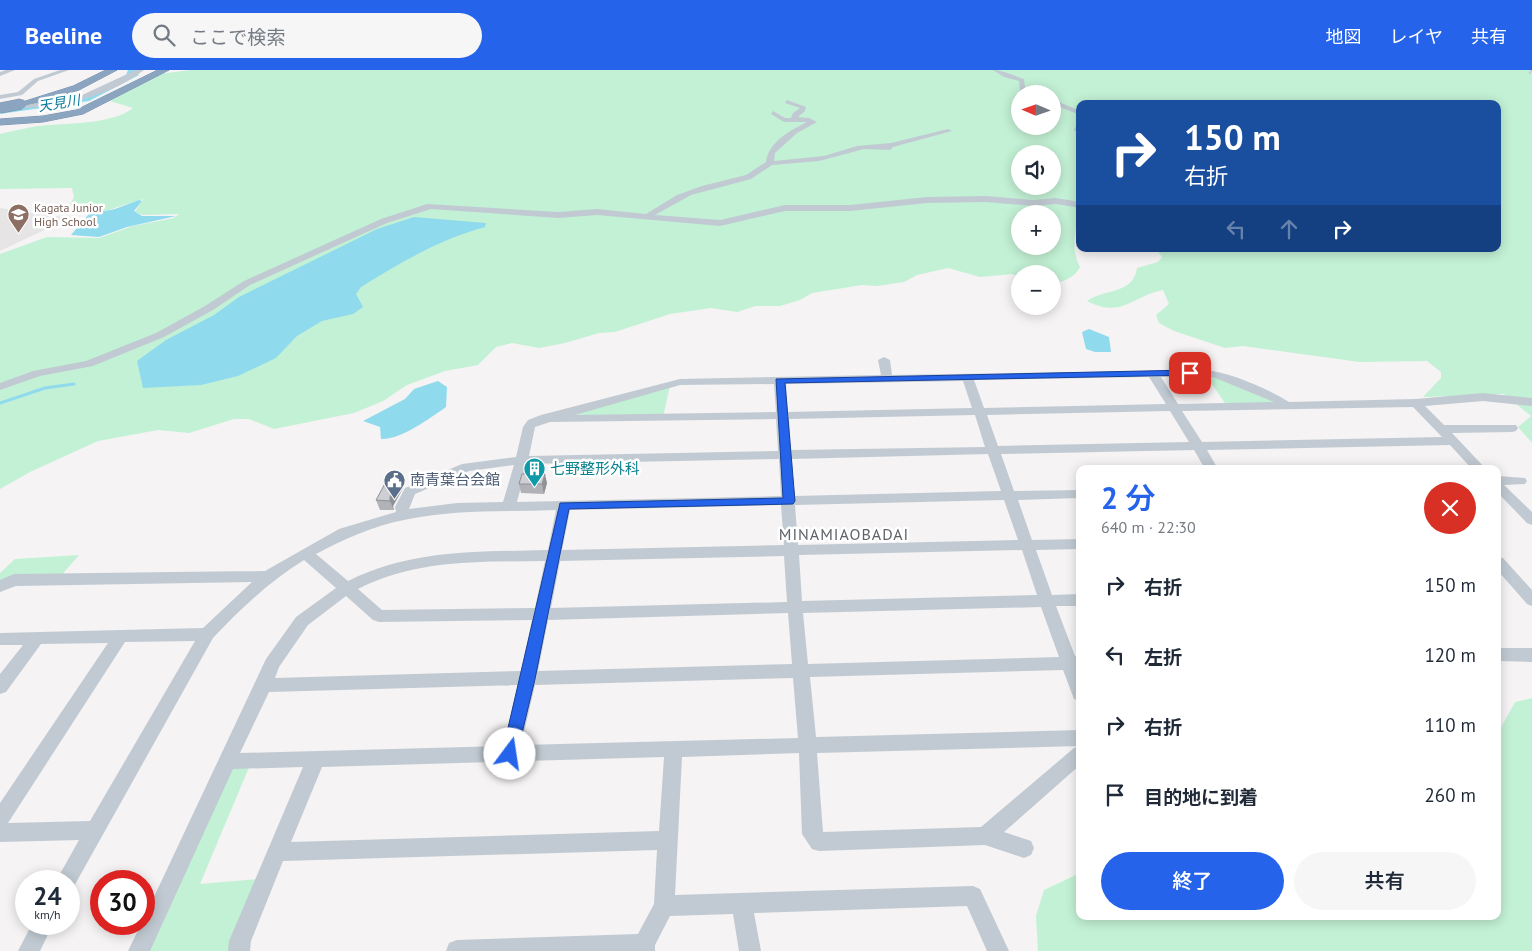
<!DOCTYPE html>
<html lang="ja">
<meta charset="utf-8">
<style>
:root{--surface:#fff;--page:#f6f6f7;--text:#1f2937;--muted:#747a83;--accent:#2563eb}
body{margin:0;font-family:"PT Sans","Noto Sans JP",sans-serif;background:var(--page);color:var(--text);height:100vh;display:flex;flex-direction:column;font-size:19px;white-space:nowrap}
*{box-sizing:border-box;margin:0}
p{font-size:16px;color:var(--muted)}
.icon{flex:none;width:28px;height:28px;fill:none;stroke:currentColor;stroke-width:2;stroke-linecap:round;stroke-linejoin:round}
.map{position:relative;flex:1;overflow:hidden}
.sheet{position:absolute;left:1076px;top:395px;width:425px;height:455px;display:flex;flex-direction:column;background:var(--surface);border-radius:10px;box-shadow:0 2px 12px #0003}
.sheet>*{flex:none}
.top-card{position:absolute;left:1076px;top:30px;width:425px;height:152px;border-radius:10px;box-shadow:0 2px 12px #0003;background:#1a4fa0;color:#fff;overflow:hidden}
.needle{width:32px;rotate:272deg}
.fabs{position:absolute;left:1011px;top:15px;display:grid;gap:10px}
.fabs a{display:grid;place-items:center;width:50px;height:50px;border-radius:50%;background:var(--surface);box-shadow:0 2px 12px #0003;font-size:25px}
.speed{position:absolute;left:15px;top:800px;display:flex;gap:10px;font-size:25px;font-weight:700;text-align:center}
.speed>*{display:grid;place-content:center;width:65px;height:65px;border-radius:50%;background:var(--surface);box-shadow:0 2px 12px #0003;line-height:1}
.speed small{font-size:12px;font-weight:400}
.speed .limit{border:8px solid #d22;background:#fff;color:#111}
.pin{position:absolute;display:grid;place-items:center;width:42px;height:42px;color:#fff;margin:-21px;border-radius:10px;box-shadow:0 2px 8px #0006}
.me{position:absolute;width:55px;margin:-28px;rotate:14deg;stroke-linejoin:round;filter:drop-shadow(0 0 4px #0008)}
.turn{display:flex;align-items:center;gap:18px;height:105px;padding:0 25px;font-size:22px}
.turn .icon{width:65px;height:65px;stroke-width:2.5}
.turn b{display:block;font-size:35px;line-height:42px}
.lanes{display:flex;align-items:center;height:48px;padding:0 25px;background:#0003;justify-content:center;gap:25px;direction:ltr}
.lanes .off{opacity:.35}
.round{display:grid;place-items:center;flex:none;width:52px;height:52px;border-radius:26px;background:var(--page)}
.head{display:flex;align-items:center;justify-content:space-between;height:85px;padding:0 25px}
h1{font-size:30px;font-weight:600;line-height:38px;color:var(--accent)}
.primary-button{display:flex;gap:10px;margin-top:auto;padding:10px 25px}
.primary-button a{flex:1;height:58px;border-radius:30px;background:var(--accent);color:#fff;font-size:20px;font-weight:600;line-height:58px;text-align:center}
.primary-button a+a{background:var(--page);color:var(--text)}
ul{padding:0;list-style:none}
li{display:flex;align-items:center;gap:15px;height:70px;padding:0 25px}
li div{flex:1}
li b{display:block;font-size:19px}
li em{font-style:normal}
header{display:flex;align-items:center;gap:30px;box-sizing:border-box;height:70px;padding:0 25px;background:var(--accent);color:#fff}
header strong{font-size:24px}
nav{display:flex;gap:28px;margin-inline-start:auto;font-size:18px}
.search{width:350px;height:45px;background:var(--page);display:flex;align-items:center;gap:12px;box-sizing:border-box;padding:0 18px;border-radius:28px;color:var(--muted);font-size:19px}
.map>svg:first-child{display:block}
.education{fill:#e6e4e5}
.green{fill:#c3f1d5;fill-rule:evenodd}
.water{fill:#90daee}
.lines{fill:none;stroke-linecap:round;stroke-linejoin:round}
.stream{stroke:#90daee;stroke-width:3}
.river{fill:#90daee;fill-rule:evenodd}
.minor-tunnel{stroke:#caccce;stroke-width:7;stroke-dasharray:7 4;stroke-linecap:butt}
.highway-casing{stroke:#7690ad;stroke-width:1}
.minor{fill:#c1cad2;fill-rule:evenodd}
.highway{fill:#8ba5c1;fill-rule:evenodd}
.highway-bridge-casing{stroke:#7690ad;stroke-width:11;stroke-linecap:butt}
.highway-bridge{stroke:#8ba5c1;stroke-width:10}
.wall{fill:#b0b2b7}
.shaded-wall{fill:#909195}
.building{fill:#cdcfd5;stroke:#909195}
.route{fill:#2563eb;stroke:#184099}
.labels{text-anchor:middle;stroke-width:5;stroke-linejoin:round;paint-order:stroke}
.far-education-label{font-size:12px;fill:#785e54;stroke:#fff;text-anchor:start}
.far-water-label{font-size:14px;font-style:italic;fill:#0c7c9b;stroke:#fff}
.culture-label{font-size:15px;fill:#0d838f;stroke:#fff;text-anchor:start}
.service-label{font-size:15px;fill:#4e5e75;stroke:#fff;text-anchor:start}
.neighbourhood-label{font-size:16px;letter-spacing:1px;fill:#5f6368;stroke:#fff}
</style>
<header>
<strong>Beeline</strong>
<div class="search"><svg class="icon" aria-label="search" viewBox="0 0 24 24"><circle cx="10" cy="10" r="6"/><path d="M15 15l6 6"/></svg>ここで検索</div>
<nav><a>地図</a><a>レイヤ</a><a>共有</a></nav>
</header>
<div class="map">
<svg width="1532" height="881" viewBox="0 0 1532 881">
<rect width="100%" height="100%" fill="#f5f3f3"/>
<path class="education" d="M0,138l62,9 1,1 -6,6 -57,27z"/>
<path class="green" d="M191,0h1341v373l-14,-16 13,-11 -27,-22 -81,3 18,-19v-6l-14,-11 -67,1 -117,-16 -18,2 -51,-17 -15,-8 -3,-8 13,-11 -6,-14c-31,6 -41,29 -76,11 18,-13 46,-6 50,-33l21,-6 4,-5 -6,-8h342v-145h-418v119h-3c-3,16 -5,30 3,44 -6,11 -16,14 -27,17l-1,-10h-32v3l-8,-3 -32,3 -32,-9 -31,7 -13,7 -27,4 -15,-1 -50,8 -12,7 -20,6h-24l-19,6 -26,-4 -41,6 -55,18 -16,1 -34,10 -26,5 -27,-5 -16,4 -18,18 -33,6 -38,14 -24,16 -29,12 -80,16 -25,-10h-15l-45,14 -31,-3 -60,11 -68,31 -30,17v-235l47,-17 52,1 34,-12 41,-8 5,-4 -36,1 -8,-3 8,-13 -38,12 -35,3 -3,-4 7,-13 -2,-9 -72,1v-55c13,-3 25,-6 38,-8 25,-3 75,-1 95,-18l-23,-7 49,-27zM1020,24h32v32h-32zM1020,84h32v32h-32zM1020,144h32v32h-32z
M1208,304l76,31 -57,1 -20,-29z
M670,316l-7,31 -99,1z
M79,485l-20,23 -59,6v-11l15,-14z
M1532,628v253h-494l-2,-35 8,-26 36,-17v43h418v-183l17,-31z
M231,695h19l-50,119 60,-5 -26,72h-91z"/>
<path class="water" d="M139,130l3,1 -8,10 8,5h34l-49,11 -28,10 -28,-2 18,-21 26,-5z
M414,147l72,6 -1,4c-45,12 -85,36 -124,60l-5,7 7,13 -10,7 -31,7 -25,15 -21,22 -38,18 -37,9 -58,3 -6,-27 29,-21 48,-25 25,-18 138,-68z
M1089,259l20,8 2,15h-16l-9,-3 -4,-17z
M438,311l9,6 -1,20c-16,11 -45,33 -65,32l-1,-12 -17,-6 42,-22 9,-10z"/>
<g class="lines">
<path class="stream" d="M0,333l45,-15 29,-4"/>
<path class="river" d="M128,0h10l-2,3 3,2 -50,26 -89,13v-6l82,-12 44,-21z"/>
<path class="minor-tunnel" d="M1530,0l2,1"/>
<defs>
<path id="highway" d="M106,0h11l-38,20 -58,17 -5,-3 57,-18z
M158,0h11l-86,44 -40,8 -43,3v-6l43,-3 33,-6z"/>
</defs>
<use href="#highway" class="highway-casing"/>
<path class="minor" d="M6,0h9l-15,6v-4z
M60,0h9l-31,11 -16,14 -22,4v-4l18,-3 16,-13z
M136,0h8c-36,28 -90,39 -135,38l-3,-2 45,-4 29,-6z
M993,0c10,0 21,6 31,9l1,9 10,6h-9l-6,-4 -1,-9 -15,-4z
M1052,29l28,12v4l-28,-11z
M787,30l19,7 -1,4 -7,6 11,1 8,4 -20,11 -22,20 -1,8 50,-5 33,-10 34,-3 57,-14 4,2 -59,16 -3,3 -26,-1 -45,12 -47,4 -21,14 -60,16 -36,20 65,5 65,-15h65l77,-8 59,-1 47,4 23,-2 24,4v6l-24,-4 -23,2 -47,-4 -59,1 -77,8h-65l-65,15 -123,-11 -39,3 -127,-9 -44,14 -137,62 -37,25 -49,27 -71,29 -53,10 -40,14v-7l33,-12 53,-10 70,-28 49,-27 39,-25 137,-62 46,-15 131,8 39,-3 49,5 31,-19 25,-9 44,-11 20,-13c2,-20 25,-32 41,-40h-23l-13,-8 2,-3 12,7h6l2,-5 7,-5 -15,-5z
M1077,54h3v11l-6,-5z
M884,287l6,3 2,15 313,-5c25,2 63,19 84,32l127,-3 67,-6 49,5v8l-49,-5 -58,5 19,19h72l2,3 -2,3 -4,1 -60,1 34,36h-14l-22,-24 -243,5 11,19h-13l-11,-19 -193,4 13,37 66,-1v8l-62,2 14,40 48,-1v10l-44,1 16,45 28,-1v12h-24l19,50h5v45l-6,-2 -11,-29 -253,7 6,60 264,-7v16l-263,7 6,79 158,-5 93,-79 6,-2v19l-76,67 27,9 3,7 -3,7 -7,3 -39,-13 -166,6 -7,-2 -10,-15 -3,-81 -117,4 -7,138 298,-9 7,3 29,62h-22l-20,-45 -213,7 7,38h-22l-6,-37 -63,2 -15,29v6h-209l3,-8 8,-3 181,-6 16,-30 3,-54 -374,11 -32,80 -1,10h-22l1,-10 74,-174 -70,2 -83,182h-22l13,-27h3v-6l122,-259 30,-42 40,-29 -32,-28c-35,22 -63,48 -91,78l-140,250 -4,2v-9h-13l23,-41 -79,2v-39l108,-160 -67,1 -35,48 -6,2v-20l23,-29h-23v-12l203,-5 49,-46 -236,4 -16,6v-12l14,-6 251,-3 74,-42 57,-17 -1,-5 10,-19 57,-24 54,-7 7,-30 5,-7 13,-5 139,-36 201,-4 -3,-15zM1149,307l17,27 -182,4 -10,-28zM1161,307h52l61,25 -96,2zM963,311l9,27 -184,4 -2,-28zM774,314l2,28 -201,3 105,-30zM1413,337l29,30 -240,5 -20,-31zM1170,341l19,31 -191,4 -11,-31zM975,345l10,32 -194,3 -2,-31zM776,349l2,32 -249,5 6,-29 15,-5zM988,384l13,37 -207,5 -2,-37zM779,389l2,37 -264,6 10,-38zM514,395l-11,37 -46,1 -48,6 6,-15 54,-23zM1004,430l14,40 -220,5 -3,-40zM781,435l3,40 -222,5 8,-40zM556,440l-8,40c-71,2 -135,-1 -200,31l-32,-27c28,-15 57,-28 88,-34 50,-11 102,-8 152,-10zM1022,480l15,45 -235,6 -3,-46zM784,486l3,46 -236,6 9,-47zM545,491l-10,47 -153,2 -24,-21c59,-30 123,-27 187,-28zM346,526l27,24 6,2 153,-2 -11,51 -246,7 4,-11 29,-42zM1041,537l18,50 -251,7 -5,-51zM788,543l4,51 -254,7 10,-51zM195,571l-105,180 -82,2 117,-181zM793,608l5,60 -277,7 14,-60zM518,615l-15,61 -263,7 29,-61zM664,687l-5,74 -368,11 31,-75z
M1498,406l27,2 2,3 -2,3 -21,1 28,27v13l-5,-2 -29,-30z
M1498,487l5,1 29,32v16l-5,-2 -29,-33z
M1498,578h34v14l-34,-1z
M32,854h21l-13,27h-22z"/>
<use href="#highway" class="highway"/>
<defs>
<path id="highway-bridge" d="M0,38l21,-4"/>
</defs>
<use href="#highway-bridge" class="highway-bridge-casing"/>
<use href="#highway-bridge" class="highway-bridge"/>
</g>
<path class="wall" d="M547,413l-3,11 -23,-1 -2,-9z
M403,418l-10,18 1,4h-14l-4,-10z"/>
<path class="shaded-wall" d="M545,404l2,9 -3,11 -2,-10z
M399,408l4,10 -10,18 1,4 -4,-9v-4z"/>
<path class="building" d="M522,404h23l-3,10h-23z
M388,408h11l-9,19v4l-14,-1z"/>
<path class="route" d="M1190,300l5,3 -1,2 -409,8 10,118 -2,3 -224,5 -34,170 -18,75 -2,5 -5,2 -6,-2 -2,-5 58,-251 223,-5 -7,-119z"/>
<defs>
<symbol id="school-pin" viewBox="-11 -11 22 30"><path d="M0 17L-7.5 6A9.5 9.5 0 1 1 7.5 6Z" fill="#8d6e63" stroke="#fff"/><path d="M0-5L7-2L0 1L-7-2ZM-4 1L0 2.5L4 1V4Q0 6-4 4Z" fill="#fff"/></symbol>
<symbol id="building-pin" viewBox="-11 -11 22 30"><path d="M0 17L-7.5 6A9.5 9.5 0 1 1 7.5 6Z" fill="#0f9aa8" stroke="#fff"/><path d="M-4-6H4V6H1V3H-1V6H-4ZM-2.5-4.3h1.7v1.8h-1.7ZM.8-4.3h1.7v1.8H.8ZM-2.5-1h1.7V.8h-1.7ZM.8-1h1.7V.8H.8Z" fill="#fff"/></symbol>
<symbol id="civic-pin" viewBox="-11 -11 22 30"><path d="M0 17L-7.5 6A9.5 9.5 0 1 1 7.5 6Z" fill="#5c6f8a" stroke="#fff"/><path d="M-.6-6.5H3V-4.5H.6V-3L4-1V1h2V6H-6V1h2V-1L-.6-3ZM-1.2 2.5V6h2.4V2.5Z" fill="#fff"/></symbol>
</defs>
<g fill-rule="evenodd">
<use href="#school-pin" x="6" y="132" width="25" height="34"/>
<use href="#building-pin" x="522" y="386" width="25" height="34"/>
<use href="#civic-pin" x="382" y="398" width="25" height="34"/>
</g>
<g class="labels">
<g class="far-education-label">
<text x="34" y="142">Kagata Junior<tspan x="34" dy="14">High School</tspan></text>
</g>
<g class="far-water-label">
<text transform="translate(59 33) rotate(-9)" y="5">天見川</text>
</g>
<g class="culture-label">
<text x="550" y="404">七野整形外科</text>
</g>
<g class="service-label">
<text x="410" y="415">南青葉台会館</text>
</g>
<g class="neighbourhood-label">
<text x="844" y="470">MINAMIAOBADAI</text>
</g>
</g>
</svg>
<div class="fabs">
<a><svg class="needle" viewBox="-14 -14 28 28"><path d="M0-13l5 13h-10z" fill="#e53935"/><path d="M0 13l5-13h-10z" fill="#747a83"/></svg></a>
<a><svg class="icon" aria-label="sound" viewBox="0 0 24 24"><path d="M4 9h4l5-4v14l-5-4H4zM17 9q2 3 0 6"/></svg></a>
<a>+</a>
<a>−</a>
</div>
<div class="speed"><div>24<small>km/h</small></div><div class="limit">30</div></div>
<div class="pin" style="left:1190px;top:303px;background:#d93025"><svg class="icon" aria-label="arrive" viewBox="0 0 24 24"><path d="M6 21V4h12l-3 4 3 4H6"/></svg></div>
<svg class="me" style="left:510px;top:684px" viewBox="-20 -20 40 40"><circle r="19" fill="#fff"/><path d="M0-13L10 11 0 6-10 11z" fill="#2563eb"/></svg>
<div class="top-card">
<div class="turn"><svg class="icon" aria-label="right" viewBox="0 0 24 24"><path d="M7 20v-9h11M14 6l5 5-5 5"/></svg><div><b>150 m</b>右折</div></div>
<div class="lanes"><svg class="icon off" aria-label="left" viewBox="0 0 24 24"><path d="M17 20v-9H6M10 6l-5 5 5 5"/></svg><svg class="icon off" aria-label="ahead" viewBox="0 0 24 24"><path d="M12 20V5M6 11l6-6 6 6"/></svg><svg class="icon" aria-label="right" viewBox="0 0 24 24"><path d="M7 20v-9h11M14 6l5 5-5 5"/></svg></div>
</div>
<section class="sheet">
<div class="head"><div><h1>2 分</h1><p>640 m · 22:30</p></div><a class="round" style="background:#d93025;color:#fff"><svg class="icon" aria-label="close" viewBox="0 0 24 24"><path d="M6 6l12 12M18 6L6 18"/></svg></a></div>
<ul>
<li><svg class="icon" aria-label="right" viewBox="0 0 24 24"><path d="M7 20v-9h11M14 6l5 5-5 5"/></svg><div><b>右折</b></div><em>150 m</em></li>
<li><svg class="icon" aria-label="left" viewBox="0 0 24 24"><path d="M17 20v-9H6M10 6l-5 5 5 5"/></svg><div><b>左折</b></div><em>120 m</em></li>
<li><svg class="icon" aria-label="right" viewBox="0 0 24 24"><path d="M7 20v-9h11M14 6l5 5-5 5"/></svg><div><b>右折</b></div><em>110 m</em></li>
<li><svg class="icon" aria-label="arrive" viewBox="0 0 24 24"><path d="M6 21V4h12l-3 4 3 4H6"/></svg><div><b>目的地に到着</b></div><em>260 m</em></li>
</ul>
<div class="primary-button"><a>終了</a><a>共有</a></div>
</section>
</div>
